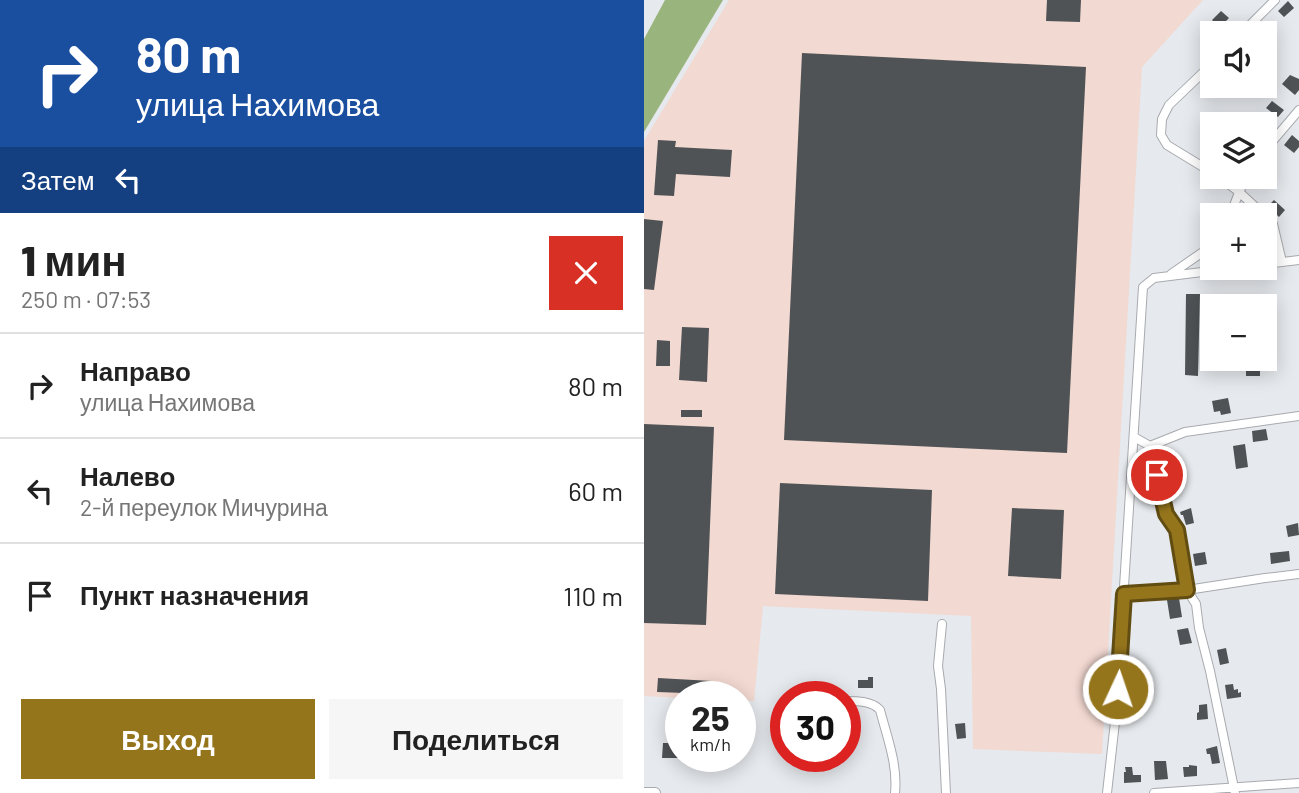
<!DOCTYPE html>
<html lang="ru">
<meta charset="utf-8">
<style>
:root{--surface:#fff;--page:#f6f6f6;--text:#222;--muted:#767676;--line:#e0e0e0;--accent:#95751c}
body{margin:0;font-family:Barlow,sans-serif;background:var(--page);color:var(--text);height:100vh;display:flex;flex-direction:column;font-size:26px;white-space:nowrap}
*{box-sizing:border-box;margin:0}
p{font-size:23px;color:var(--muted)}
.icon{flex:none;width:38px;height:38px;fill:none;stroke:currentColor;stroke-width:2;stroke-linecap:round;stroke-linejoin:round}
.map{position:relative;flex:1;overflow:hidden}
.panel{display:flex;flex-direction:column;background:var(--surface);width:644px}
.panel>*{flex:none}
.banner{background:#1a4fa0;color:#fff;overflow:hidden}
.controls{position:absolute;left:556px;top:21px;display:grid;gap:14px}
.controls a{display:grid;place-items:center;width:77px;height:77px;border-radius:0px;background:var(--surface);box-shadow:0 4px 18px #0003;font-size:35px}
.speed{position:absolute;left:21px;top:681px;display:flex;gap:14px;font-size:35px;font-weight:700;text-align:center}
.speed>*{display:grid;place-content:center;width:91px;height:91px;border-radius:50%;background:var(--surface);box-shadow:0 4px 18px #0003;line-height:1}
.speed small{font-size:18px;font-weight:400}
.speed .limit{border:10px solid #d22;background:#fff;color:#111}
.pin{position:absolute;display:grid;place-items:center;width:60px;height:60px;color:#fff;margin:-30px;border:4px solid #fff;border-radius:50%;box-shadow:0 2px 7px #0007}
.me{position:absolute;width:77px;margin:-38px;rotate:3deg;stroke-linejoin:round;filter:drop-shadow(0 0 5px #0008)}
.turn{display:flex;align-items:center;gap:24px;height:147px;padding:0 21px;font-size:32px}
.turn .icon{width:91px;height:91px;stroke-width:2.5}
.turn b{display:block;font-size:49px;line-height:60px}
.then{display:flex;align-items:center;height:66px;padding:0 21px;background:#0003;gap:14px;font-size:26px}
.round{display:grid;place-items:center;flex:none;width:74px;height:74px;border-radius:0px;background:var(--page)}
.headline{display:flex;align-items:center;justify-content:space-between;height:119px;padding:0 21px}
h1{font-size:42px;font-weight:800;line-height:52px}
.cta{display:flex;gap:14px;margin-top:auto;padding:14px 21px}
.cta a{flex:1;height:80px;border-radius:0px;background:var(--accent);color:#fff;font-size:28px;font-weight:800;line-height:80px;text-align:center}
.cta a+a{background:var(--page);color:var(--text)}
ul{padding:0;list-style:none}
li{display:flex;align-items:center;gap:21px;height:105px;padding:0 21px;border-top:2px solid var(--line)}
li div{flex:1}
li b{display:block;font-size:26px}
li em{font-style:normal}
main{display:flex;flex:1;min-height:0}
.map>svg:first-child{display:block}
.industrial{fill:#f2d9d1}
.forest{fill:#9ab47d}
.building{fill:#505356}
.lines{fill:none;stroke-linecap:round;stroke-linejoin:round}
.street-casing{stroke:#a7aaae;stroke-width:10}
.secondary-casing{stroke:#a7aaae;stroke-width:12}
.street{stroke:#fff;stroke-width:8}
.secondary{stroke:#fff;stroke-width:10}
.route-casing{stroke:#614c12;stroke-width:18}
.route{stroke:#95751c;stroke-width:12}
</style>
<main>
<section class="panel">
<div class="banner">
<div class="turn"><svg class="icon" aria-label="right" viewBox="0 0 24 24"><path d="M7 20v-9h11M14 6l5 5-5 5"/></svg><div><b>80 m</b>улица Нахимова</div></div>
<div class="then">Затем<svg class="icon" aria-label="left" viewBox="0 0 24 24"><path d="M17 20v-9H6M10 6l-5 5 5 5"/></svg></div>
</div>
<div class="headline"><div><h1>1 мин</h1><p>250 m · 07:53</p></div><a class="round" style="background:#d93025;color:#fff"><svg class="icon" aria-label="close" viewBox="0 0 24 24"><path d="M6 6l12 12M18 6L6 18"/></svg></a></div>
<ul>
<li><svg class="icon" aria-label="right" viewBox="0 0 24 24"><path d="M7 20v-9h11M14 6l5 5-5 5"/></svg><div><b>Направо</b><p>улица Нахимова</p></div><em>80 m</em></li>
<li><svg class="icon" aria-label="left" viewBox="0 0 24 24"><path d="M17 20v-9H6M10 6l-5 5 5 5"/></svg><div><b>Налево</b><p>2-й переулок Мичурина</p></div><em>60 m</em></li>
<li><svg class="icon" aria-label="arrive" viewBox="0 0 24 24"><path d="M6 21V4h12l-3 4 3 4H6"/></svg><div><b>Пункт назначения</b></div><em>110 m</em></li>
</ul>
<div class="cta"><a>Выход</a><a>Поделиться</a></div>
</section>
<div class="map">
<svg width="655" height="793" viewBox="0 0 655 793">
<rect width="100%" height="100%" fill="#e6e9ed"/>
<path class="industrial" d="M85,0h474l-61,67 -40,687 -129,-5 -2,-133 -208,-10 -9,95 -14,-1v-4h-59v2l-37,-2v-555z"/>
<path class="forest" d="M21,0h58l-79,132v-93z"/>
<path class="building" d="M403,0h34l-1,22 -34,-1z
M644,1l6,7 -10,9 -6,-6z
M577,11l8,7 -5,5 -1,-2 -5,5 -6,-6z
M158,53l284,14 -19,386 -283,-13z
M646,75l9,4v11l-4,5 -13,-11z
M628,101l12,9 -6,7 -12,-9z
M648,135l7,6v6l-5,6 -10,-8z
M14,140l18,1 -1,6 57,3 -2,27 -54,-3 -2,22 -20,-1z
M630,200l11,10 -6,7 -11,-11z
M0,219l19,2 -9,69 -10,-1z
M542,294h14l-2,82 -13,-1z
M603,295h14v11h-14z
M38,327l27,1 -2,54 -28,-2z
M13,340l13,1v25h-14z
M602,359h14v17h-14z
M584,398l3,15 -10,2 -1,-4 -6,1 -2,-11z
M37,410h21v7h-21z
M0,424l70,3 -8,198 -62,-2z
M622,429l2,11 -15,2 -1,-11z
M601,444l3,23 -12,2 -3,-23z
M136,483l152,7 -4,111 -153,-7z
M368,508l52,2 -3,69 -53,-3z
M547,508l3,15 -8,2 -3,-10h-2l-1,-3z
M654,523l1,12 -11,2 -2,-11z
M645,551l1,10 -19,3 -1,-11z
M561,552l2,12 -12,2 -2,-12z
M535,598l3,19 -12,2 -3,-19z
M544,628l4,15 -12,2 -3,-15z
M582,648l3,15 -9,2 -3,-15z
M224,677h5v11h-15v-8h10z
M14,678l54,3v13l-55,-2z
M589,684l1,6 4,-1v4l3,-1v5l-14,2 -2,-14z
M563,704l1,15 -11,1v-7l2,-1v-7z
M321,723l1,15 -9,1 -2,-15z
M19,743h18v15h-19z
M573,746l3,17 -8,1 -2,-10h-3l-1,-5z
M510,761h12l2,18 -13,1z
M545,765l8,1v10l-13,1 -1,-10h6z
M481,767h7l1,8h8v7l-17,1v-11h2z"/>
<g class="lines">
<defs>
<path id="street" d="M598,33l33,-33
M569,63l-44,42 -7,14 -1,16 6,10 46,28
M621,150l34,-40
M575,177l19,14 26,24
M586,215c6,-13 9,-26 17,-38
M621,216l8,8 9,38
M621,264l34,-4
M527,274l42,-29
M490,437l16,9 35,-14 114,-16
M506,446l16,68 11,16 10,60 9,14 3,24 11,43 25,122
M479,594l64,-4 78,-12 34,-4
M298,624l-4,42 3,23 5,104
M201,701c13,0 27,0 35,9 7,27 18,55 15,83
M463,793l9,-80 27,-426 11,-9 80,-10
M510,793l145,-10"/>
<path id="secondary" d="M0,793h11"/>
</defs>
<use href="#street" class="street-casing"/>
<use href="#secondary" class="secondary-casing"/>
<use href="#street" class="street"/>
<use href="#secondary" class="secondary"/>
</g>
<g class="lines">
<defs>
<path id="route" d="M474,689l6,-95 63,-4 -10,-60 -11,-16 -9,-39"/>
</defs>
<use href="#route" class="route-casing"/>
<use href="#route" class="route"/>
</g>
</svg>
<div class="controls">
<a><svg class="icon" aria-label="sound" viewBox="0 0 24 24"><path d="M4 9h4l5-4v14l-5-4H4zM17 9q2 3 0 6"/></svg></a>
<a><svg class="icon" aria-label="layers" viewBox="0 0 24 24"><path d="M12 4l9 5-9 5-9-5zM3 14l9 5 9-5"/></svg></a>
<a>+</a>
<a>−</a>
</div>
<div class="speed"><div>25<small>km/h</small></div><div class="limit">30</div></div>
<div class="pin" style="left:513px;top:475px;background:#d93025"><svg class="icon" aria-label="arrive" viewBox="0 0 24 24"><path d="M6 21V4h12l-3 4 3 4H6"/></svg></div>
<svg class="me" style="left:474px;top:689px" viewBox="-20 -20 40 40"><circle r="17" fill="#95751c" stroke="#fff" stroke-width="3"/><path d="M0-11L8 9 0 5-8 9z" fill="#fff"/></svg>
</div>
</main>
